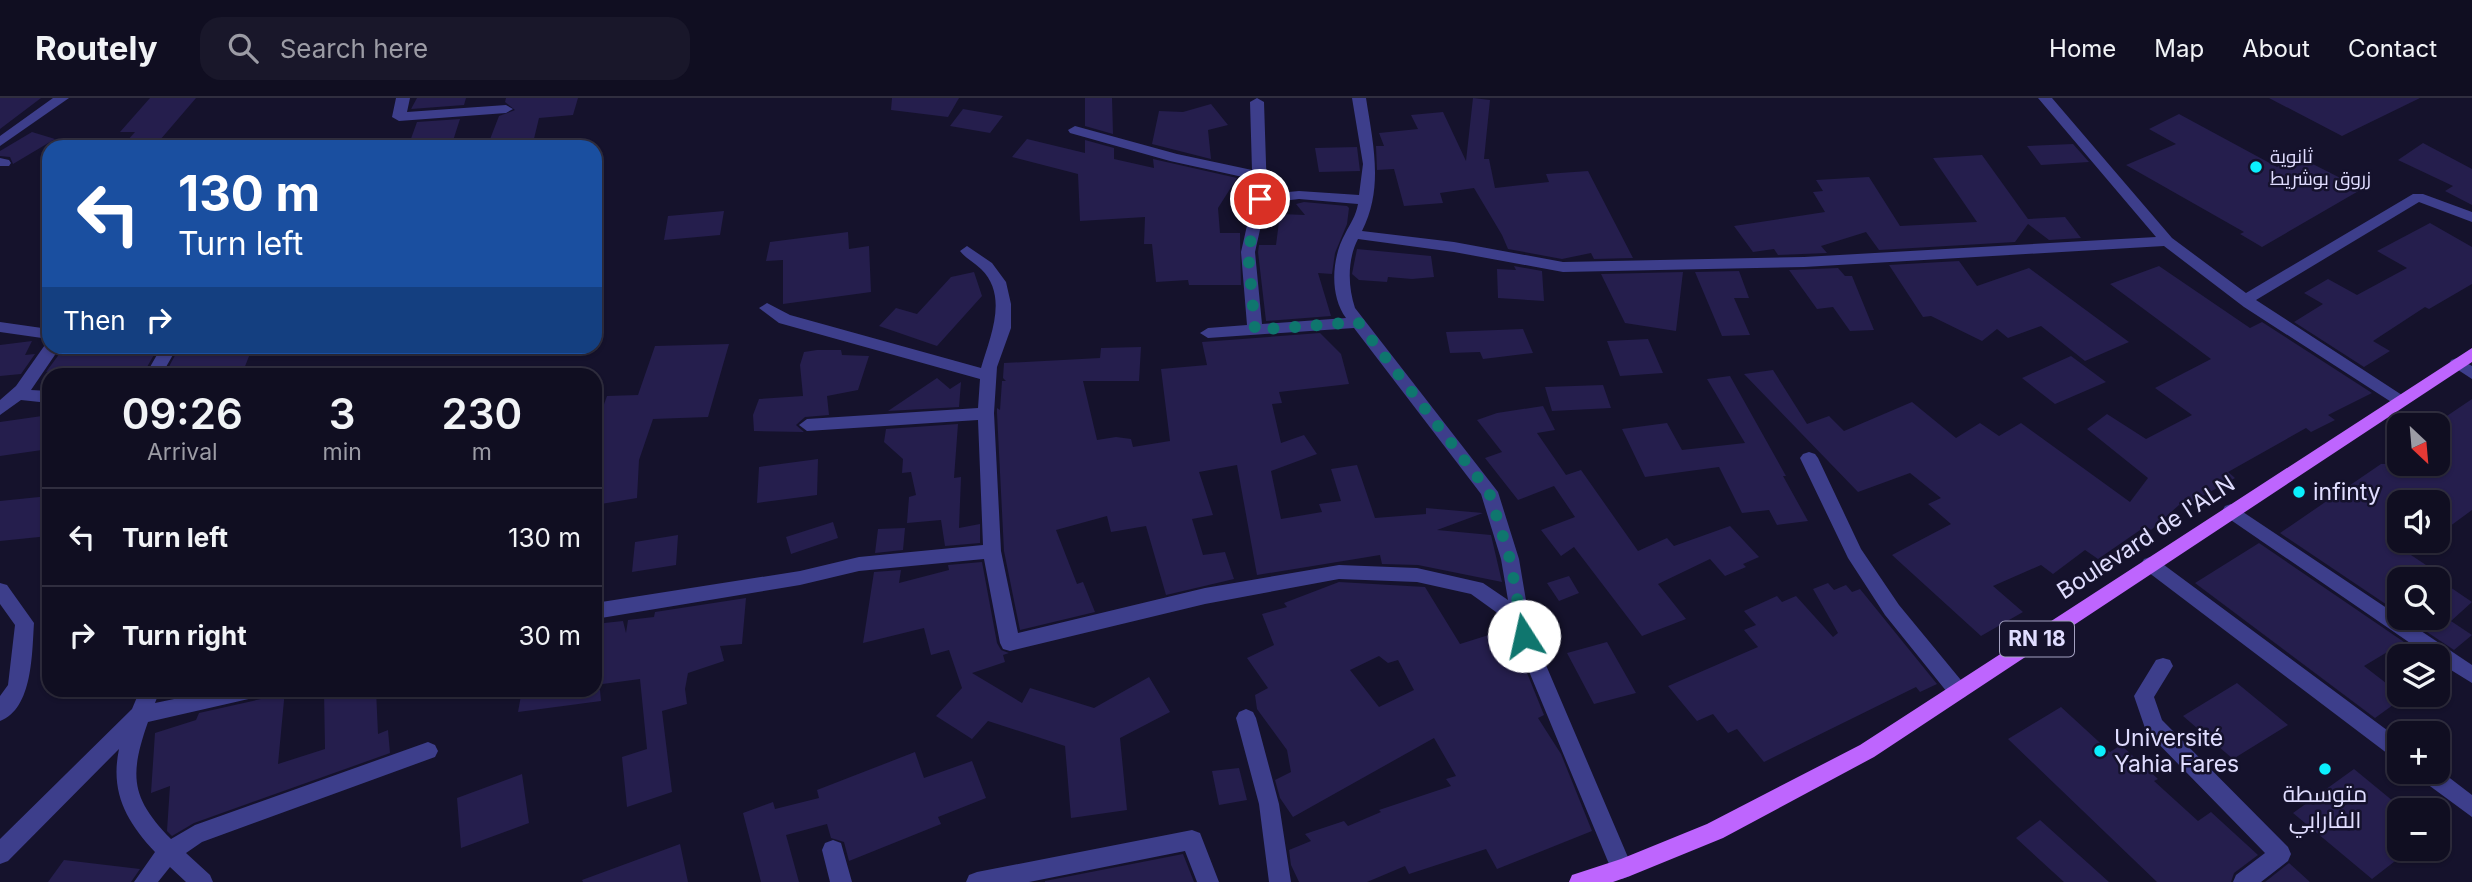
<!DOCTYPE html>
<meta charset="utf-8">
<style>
:root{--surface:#100e21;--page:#19172a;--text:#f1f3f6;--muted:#9c9ca5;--line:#302e3f}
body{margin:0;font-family:Inter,Cairo,sans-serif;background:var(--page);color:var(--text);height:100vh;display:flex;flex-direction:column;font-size:26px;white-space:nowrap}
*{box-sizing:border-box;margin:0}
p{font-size:23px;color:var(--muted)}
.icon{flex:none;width:38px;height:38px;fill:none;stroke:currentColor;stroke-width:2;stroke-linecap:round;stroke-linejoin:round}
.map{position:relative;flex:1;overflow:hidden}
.details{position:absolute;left:42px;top:270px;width:560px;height:329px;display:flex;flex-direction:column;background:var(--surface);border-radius:21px;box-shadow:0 2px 5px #0004,0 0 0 2px var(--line)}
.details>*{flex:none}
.hud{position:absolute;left:42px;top:42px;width:560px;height:214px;border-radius:21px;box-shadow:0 2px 5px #0004,0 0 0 2px var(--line);background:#1a4fa0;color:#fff;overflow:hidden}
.needle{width:46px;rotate:154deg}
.fabs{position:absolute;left:2387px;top:315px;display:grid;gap:14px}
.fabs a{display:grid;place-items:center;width:63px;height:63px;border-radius:14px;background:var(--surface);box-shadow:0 2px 5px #0004,0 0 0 2px var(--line);font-size:35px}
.pin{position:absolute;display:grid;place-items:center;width:60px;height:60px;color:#fff;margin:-30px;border:4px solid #fff;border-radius:50%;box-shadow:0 2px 7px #0007}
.me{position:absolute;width:77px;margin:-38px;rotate:350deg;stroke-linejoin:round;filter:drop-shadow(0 0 5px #0008)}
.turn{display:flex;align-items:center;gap:24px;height:147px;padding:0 21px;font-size:32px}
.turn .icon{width:91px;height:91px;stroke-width:2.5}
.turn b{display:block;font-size:49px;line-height:60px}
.then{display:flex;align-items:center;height:66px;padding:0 21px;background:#0003;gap:14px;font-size:26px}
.eta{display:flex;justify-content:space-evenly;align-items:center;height:119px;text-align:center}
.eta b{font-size:42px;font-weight:600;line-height:49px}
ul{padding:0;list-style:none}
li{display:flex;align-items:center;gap:21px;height:98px;padding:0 21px;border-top:2px solid var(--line)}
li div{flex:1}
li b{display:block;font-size:26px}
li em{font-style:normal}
header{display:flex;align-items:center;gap:42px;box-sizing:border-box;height:98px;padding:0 35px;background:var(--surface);border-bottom:2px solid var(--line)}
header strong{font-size:33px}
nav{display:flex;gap:38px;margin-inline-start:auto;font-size:24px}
.search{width:490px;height:63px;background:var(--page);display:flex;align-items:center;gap:18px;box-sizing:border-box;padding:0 24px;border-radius:21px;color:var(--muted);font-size:26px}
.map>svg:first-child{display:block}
.building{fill:#251e4d;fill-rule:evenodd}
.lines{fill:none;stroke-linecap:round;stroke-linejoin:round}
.minor{fill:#3d3e8b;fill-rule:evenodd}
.primary{fill:#be65fe;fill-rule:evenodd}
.route{stroke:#0f766e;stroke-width:12;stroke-dasharray:0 21.6}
.poi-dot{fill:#0beffd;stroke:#15122c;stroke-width:2.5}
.labels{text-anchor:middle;stroke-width:5;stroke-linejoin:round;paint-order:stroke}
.far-poi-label{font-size:19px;fill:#e0ddff;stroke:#15122c;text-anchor:start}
.shield{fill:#15122c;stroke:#a3a0c0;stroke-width:2}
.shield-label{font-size:21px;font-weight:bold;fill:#e0ddff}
.poi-label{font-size:23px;fill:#e0ddff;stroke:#15122c;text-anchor:start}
.street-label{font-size:23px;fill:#e0ddff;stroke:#15122c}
</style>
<header>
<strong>Routely</strong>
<div class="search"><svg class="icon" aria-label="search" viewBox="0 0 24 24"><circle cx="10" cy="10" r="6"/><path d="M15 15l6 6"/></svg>Search here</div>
<nav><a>Home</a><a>Map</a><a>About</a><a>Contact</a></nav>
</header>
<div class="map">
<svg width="2472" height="784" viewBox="0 0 2472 784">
<rect width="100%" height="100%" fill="#15122c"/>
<path class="building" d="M0,0h41l-41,31z
M150,0h46l-36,42h-32l7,-8h-15z
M417,0h49l-2,7 -53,4z
M506,0h72l-5,17 -34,3 -7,29h-45l12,-31 16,-6 -10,-8z
M892,0h67l-11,19 -57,-7z
M1085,0h27l1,36 -28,-8z
M1473,0l17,2 -6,59h5l6,29 54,-6 -3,-8 42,-3 45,87 -39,1 -3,-6 -29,6 -54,-10 -6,-14 -28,-47 -34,5 3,10 -39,3 -10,-37 -17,1 -1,-24h8l-5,-13 39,-4 -7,-14 32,-3 23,49z
M2269,0h151l-78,38z
M1211,6l17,21 -20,5 3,29 -59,-15 7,-33 24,1z
M963,11l40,7 -13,17 -40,-7z
M2179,16l98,53 20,-11 65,33 -100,58 -22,-13 4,-2 -118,-67 50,-21 -27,-15z
M460,21l-9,28h-43l9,-25z
M32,34l23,7 -42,25 -3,-7 -10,-1v-5z
M1027,41l58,14v-13l29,8v11l40,9 -1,-9 84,19 -19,30 2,25h20l1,52h-52l-1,-5 -32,2 -4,-38h-8l1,-27 -65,4 -2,-47 -66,-17z
M2423,45l49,26v36l-27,-14 8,-5 -55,-26z
M2073,46l16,18 -48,3 -14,-19z
M1357,49l3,24 -41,1 -4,-24z
M1982,57l46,64 37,-2 16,21 -32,2 -21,-16 -13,18 -136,8 -13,-18 -45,14 6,7 -49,2 -4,-6 -21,3 -19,-26 91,-14 -12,-20 10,-1 -7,-11 53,-3 31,49 77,-4 -44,-64z
M1304,104l43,4 2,2 -2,16 -12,29 -3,21 -14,-1 13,43 -65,5 -8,-69 1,-7h17l4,-31 25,1 -9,-11z
M724,113l-4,24 -56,5 4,-24z
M2430,125l42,24v37l-43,25 -4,-2 -52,34 17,10 -26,16 -70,-45 29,-18 -19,-11 24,-14 29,16 50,-27 -30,-17z
M848,134l1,17 20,-3 2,46 -88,12v-44l-17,1 4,-19z
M1357,151l74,7 3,21 -22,2 -24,-2 -1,5 -28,-2 -7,-6z
M1959,163l18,25 52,-18 100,74 -44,19 -44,-35 -33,12 -11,-9 -15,12 -51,-25 -8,1 -34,-52z
M1514,168l28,5 2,30 -46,-3 -1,-29 19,1z
M2159,168l91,62 12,-6 110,71 -44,22 7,5 -24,12 -5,-4 -78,44 7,6 -52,29 -4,-2 -28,25 -5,-4 -48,33 -13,-9 -32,24 -12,-9 -48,21 30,26 -42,24 -89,-81 59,-31 -23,-20 13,-6 -31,-25 -52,19 -114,-118 29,-4 34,54 22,-8 15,15 68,-29 44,36 24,-15 19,13 22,-13 109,79 18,-24 -61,-49 20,-15 39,25 46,-24 -37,-27 56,-29 -101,-75z
M1838,170l7,8h7l22,54 -24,1 -17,-24 -16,2 -28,-39z
M1739,173l10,27h-15l16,37 -28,1 -27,-64z
M974,174l8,24 -45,50 -58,-20 17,-18 21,6 34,-37z
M1683,174l-7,59 -51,-8 -24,-49z
M1523,231l10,24 -50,6 -3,-7 -30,1 -4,-21z
M1320,235l21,21 8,30 -70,8 3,11 -10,1 9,39 23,-8 13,19 -46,17 10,48 41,-7 -3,-8 22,-3 -10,-32 26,-4 18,53 51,-4v-6l57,5 -46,17 54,5 11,47 -84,-17 -36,-1 -2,-9 -123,20 -20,-110 -38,7 14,43 -21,4 11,36 22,-3 9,27 -68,16 -20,-69 -35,6 -4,-16 -51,14 21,54 6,-2 12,30 -75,18 -16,-79 -7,-138v-5l3,2 2,-29h4l-3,-3 1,-15 96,-5 1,-10 40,-1 -2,34h-56l14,59 19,-3 15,2 2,8 37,-6 -9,-72 46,-4 -5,-23z
M1648,241l15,34 -43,3 -13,-35z
M32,243l-7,14 10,-1 -14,20 -21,2v-31z
M729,246l-21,73 -55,2 -14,41 -2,38 -42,7v-76l12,-33 31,-1 17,-49z
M159,248l-16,28h-70l3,-4 -30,2 14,-19z
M180,248h73l-11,28h-77z
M817,252h24l1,5 27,1 -11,34 -31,6 2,19 -24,2 -9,8 8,7 -50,-1 -1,-16 6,-16 44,-3 -3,-31 4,-13z
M2071,258l35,26 -51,22 -33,-26z
M1730,278l56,100h-3l25,45 -31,4 -8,-15 -27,3 -23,-46 -74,10 -23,-48 45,-6 15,27 63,-7 -38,-64z
M937,280l13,11 11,-7 -2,25 -71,4z
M1603,287l8,23 -59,3 -7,-24z
M2472,301v111l-34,25v-33h-39v39h31l-19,14 15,10 -4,3 50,34 -21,19 21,14 -18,15 -48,-32h32v-39h-39v34l-119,-80 101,-69h57v-42z
M1543,308l12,24 -18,3 29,42 15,-5 57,81 29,-13 7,8 56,-20 29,31 -16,7 3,3 -21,9 -15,-17 -52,25 28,35 -44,17 -68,-89 -13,9 -20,-26 34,-13 -21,-31 -36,14 -33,-42 17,-6 -25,-32 20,-7z
M49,317v34l-49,7v-34z
M958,326l-4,54 7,-1 -2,51 21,-4v19l-35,3 -4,-26 -34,3 2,-26 7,-2 -5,-23 -9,1 1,-14 -19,-17 2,-13z
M818,361l-1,36 -60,8 2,-36z
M49,398v40l-49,5v-40z
M833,424l5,16 -47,16 -5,-17z
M905,430l-2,22 -28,3 3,-24z
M678,437l-2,30 -44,7 3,-30z
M2259,445l145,99 -40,24 40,31 -29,21 -180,-135z
M982,464l15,81 4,7 8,3 -6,2 2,7 -33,11 50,30 8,-15 64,20 55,-31 21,35 -50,26 7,72 -56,8 -6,-72 -77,-25 -16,18 -36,-23 26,-28 -13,-38 -18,5 -7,-27 -61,15 11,-71 27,-2 -2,13 50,-13 -1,-5z
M1569,478l10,17 -20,8 -12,-18z
M1339,484l86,5 35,57 35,-11 16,11 12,19 21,52 -6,3 23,36 31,77 -95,38 -11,-20 -77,25 -4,-8 -38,16h-68l-8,-17 -2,-15 22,-9 -6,-7 39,-13 4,5 33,-14 -2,-2 72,-24 -5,-7 10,-3 -22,-38 -141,79 -13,-19 -5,-18 16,-8 -4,-22 -30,-41 -2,-14 13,-7 -21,-30 27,-13 -12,-31 25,-7 -3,-4zM1379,558l9,7 10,-3 16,30 -35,17 -29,-37z
M1828,485l6,7 12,-5 6,7 8,-3 77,95 -17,8 -4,-5 -152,75 -27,-33 -9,4 -15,-19 -16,7 -29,-35 90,-39 -14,-17 12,-5 -12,-14 33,-15 5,6 14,-6 37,41 5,-4 -25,-44z
M746,500l-4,46 -22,2 4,15 -36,12 -3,16 2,15 -25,7 10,81 -45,15 -5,-50 25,-8 -7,-70 -45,6v-61l28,-3 3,12 2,-13 26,-3 1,-5z
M1607,544l29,51 -42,11 -27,-51z
M2237,585l51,42 -55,34 -50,-43z
M266,592h19l-7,74 47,-15 -1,-59h52l2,44 10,-4 2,23 -196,70 -22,13 -5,-5 3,-45 -19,7 4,-60 41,-13 3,-7 62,-14z
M522,592h78l1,11 -83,11z
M2061,609l49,45 11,-7 37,34 -4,2 44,40 13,-9 47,43 -24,18 -3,9h-74l-149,-143z
M915,654l9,26 48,-17 14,37 -48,19 3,7 -92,37 -5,-19 -13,-4 -4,-14 -41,11 13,47h-38l-18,-69 30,-11 2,7 44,-11 -2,-8z
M1239,670l8,32 -28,5 -7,-34z
M2354,671l45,37v52l-27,21 -79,-66z
M522,676l7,49 -68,25 -4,-50z
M2040,722l69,62h-45l-48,-44z
M680,746l8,38h-105l-1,-2z
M1183,756l11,28h-149v-1z
M64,762l76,9 -9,13h-83z
M2289,765l21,19h-45z"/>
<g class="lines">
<path class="minor" d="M53,0h16l-69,48v-10z
M396,0h14l-3,14 99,-7 7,4 -7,4 -107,8 -7,-4z
M1257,0l7,4 3,92 32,-3 60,4 4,-31 -11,-66h14c7,45 18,90 -4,133l92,11 109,20 241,-5 352,-20 -118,-139h14l120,140 74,55 167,-99h10l49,18v10l-53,-20 -163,98 149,97 2,4 -8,6 -155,-100 -80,-61 -360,21 -241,5 -109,-20 -96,-13c-11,21 -10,48 -3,69l143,184 21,67 12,71 102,239 -3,7 -8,3 -8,-3 -98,-236 -20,-28 -25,-18 -54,-12 -78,-3 -134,25 -195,47 -7,-2 -3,-6 -16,-84 -125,12 -59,14 -205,34v-16l205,-32 59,-14 124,-12 -5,-125 -171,11 -8,-6 8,-6 171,-11 2,-29 -201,-56 -20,-15 8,-5 23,12 191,53c9,-31 28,-72 0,-99 -7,-7 -16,-11 -21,-18l7,-5 25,17 14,19 5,22v24l-14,39 -3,46 7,138 17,82 187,-45 134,-23 78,3 66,15 25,17 -7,-41 -20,-65 -127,-166 -146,10 -8,-5 8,-5 39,-3 -6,-73 12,-53 -1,-20 -82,-18 -100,-28 -2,-3 7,-4 102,28 75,16 -2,-68zM1299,101l59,5c-2,12 -8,20 -13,30 -13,23 -16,61 1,84l-84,6 -7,-72 11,-49z
M0,60l9,2 2,3 -2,3h-9z
M0,224l49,7v10l-49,-7z
M47,244l2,4h12l-30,44 18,1v12l-28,-3 -21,15v-15l16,-14z
M162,248h16l-16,28h-16z
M2457,260l15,8v13l-23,-15 2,-4z
M1809,354l6,2 3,4 43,91 38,56 66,80 3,6 -3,6 -7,2 -7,-2 -66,-82 -37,-57 -48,-100 3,-4z
M2231,406l241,161v18l-34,-21v-6h-9l-204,-140 -3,-5 3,-5z
M2150,459l6,2 243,180v21l-7,-3 -248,-188 -3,-5 3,-5z
M0,485l7,2 27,38c-2,29 -1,86 -34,98v-25l8,-11 7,-60 -15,-21z
M2163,560l7,2 3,6 -19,31 8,23 126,127 3,7 -3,7 -27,21h-28l3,-7 29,-22 -119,-122 -12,-35 22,-36z
M140,592h20l-5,13 62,-13h46l-3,6 -7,2 -105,24c-19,54 -17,76 23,117l24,-14 233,-83 7,3 3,6 -3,6 -233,85 -16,11 24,22 3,7h-27l-16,-15 -12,15h-24l21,-30c-29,-31 -45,-60 -36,-103l-111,112 -8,3v-25l132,-130z
M1246,611l7,3 3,6 23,86 12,78h-22l-10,-78 -23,-86 3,-6z
M2438,671l34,26v22l-53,-39 -3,-6h22z
M1192,732l8,3 19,49h-22l-12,-31 -156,31h-63l3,-7 8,-3z
M833,742l8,3 11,39h-22l-8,-32 3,-7z"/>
<path class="primary" d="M2472,250v14l-598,395 -151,81 -93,38 -17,6h-44l3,-7 49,-16 86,-35 153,-79z"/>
</g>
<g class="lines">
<path class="route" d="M1260,101l-12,53 7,78 103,-8 131,170 21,67 14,77"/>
</g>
<g class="poi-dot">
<circle cx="2256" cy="69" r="7"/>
<circle cx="2299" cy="394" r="7"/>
<circle cx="2100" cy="653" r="7"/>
<circle cx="2325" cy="671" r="7"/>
</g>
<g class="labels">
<g class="far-poi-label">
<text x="2270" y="65">ثانوية<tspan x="2270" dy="22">زروق بوشريط</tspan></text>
</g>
<rect class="shield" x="2000" y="523.5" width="74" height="35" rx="5"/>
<g class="shield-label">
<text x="2037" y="548">RN 18</text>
</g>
<g class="poi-label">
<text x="2313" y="402">infinty</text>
<text x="2114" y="648">Université<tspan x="2114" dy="26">Yahia Fares</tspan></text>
<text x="2325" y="704" text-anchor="middle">متوسطة<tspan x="2325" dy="26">الفارابي</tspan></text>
</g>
<g class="street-label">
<text transform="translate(2146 439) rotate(-33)" y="8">Boulevard de l'ALN</text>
</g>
</g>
</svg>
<div class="fabs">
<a><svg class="needle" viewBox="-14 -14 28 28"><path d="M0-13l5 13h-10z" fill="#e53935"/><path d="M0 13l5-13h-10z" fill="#9c9ca5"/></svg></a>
<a><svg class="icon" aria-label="sound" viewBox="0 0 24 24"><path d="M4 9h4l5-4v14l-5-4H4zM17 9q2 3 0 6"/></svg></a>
<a><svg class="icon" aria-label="search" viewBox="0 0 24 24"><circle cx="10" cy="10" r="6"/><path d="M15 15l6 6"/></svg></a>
<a><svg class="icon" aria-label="layers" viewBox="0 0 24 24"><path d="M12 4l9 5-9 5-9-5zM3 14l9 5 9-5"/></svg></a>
<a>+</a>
<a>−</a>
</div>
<div class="pin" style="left:1260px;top:101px;background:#d93025"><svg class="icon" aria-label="arrive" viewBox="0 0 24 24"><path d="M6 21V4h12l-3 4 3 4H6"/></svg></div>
<svg class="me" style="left:1524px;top:538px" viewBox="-20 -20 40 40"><circle r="19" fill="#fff"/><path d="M0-13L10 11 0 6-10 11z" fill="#0f766e"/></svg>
<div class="hud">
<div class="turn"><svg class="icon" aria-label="left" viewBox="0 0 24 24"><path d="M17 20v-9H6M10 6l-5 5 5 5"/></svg><div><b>130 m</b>Turn left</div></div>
<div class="then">Then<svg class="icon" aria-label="right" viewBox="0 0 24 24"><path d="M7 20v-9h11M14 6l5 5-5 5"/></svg></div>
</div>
<section class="details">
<div class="eta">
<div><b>09:26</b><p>Arrival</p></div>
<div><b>3</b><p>min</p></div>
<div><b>230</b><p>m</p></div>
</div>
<ul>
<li><svg class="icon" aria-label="left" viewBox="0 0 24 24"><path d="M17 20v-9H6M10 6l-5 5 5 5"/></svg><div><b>Turn left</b></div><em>130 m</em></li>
<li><svg class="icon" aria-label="right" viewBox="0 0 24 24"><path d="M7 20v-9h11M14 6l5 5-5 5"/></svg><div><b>Turn right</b></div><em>30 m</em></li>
</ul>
</section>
</div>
